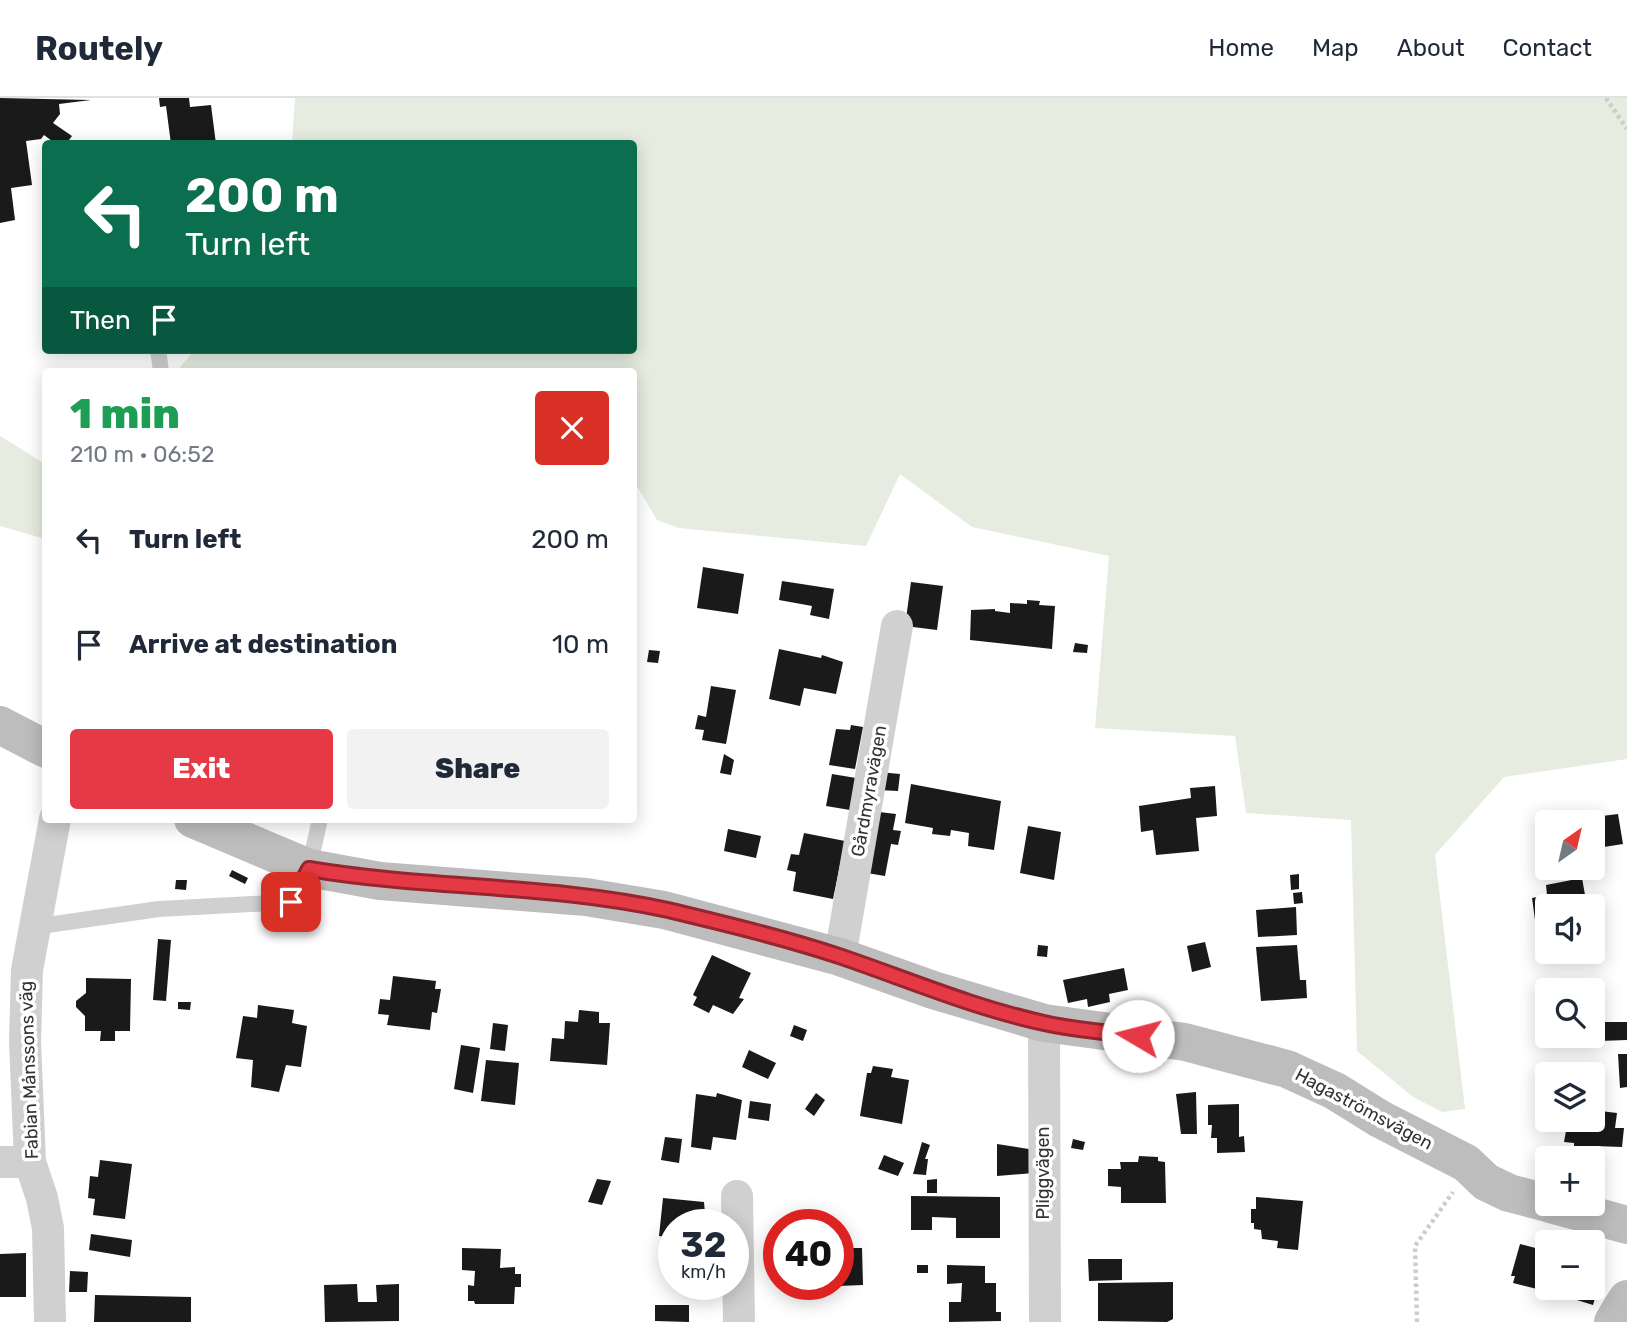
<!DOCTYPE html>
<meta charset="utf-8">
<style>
:root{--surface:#fff;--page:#f2f2f3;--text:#1f2937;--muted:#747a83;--line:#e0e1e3;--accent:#e63946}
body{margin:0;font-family:Rubik,sans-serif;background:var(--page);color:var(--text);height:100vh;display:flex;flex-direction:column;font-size:26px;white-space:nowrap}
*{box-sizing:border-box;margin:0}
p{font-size:23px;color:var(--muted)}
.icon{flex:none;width:38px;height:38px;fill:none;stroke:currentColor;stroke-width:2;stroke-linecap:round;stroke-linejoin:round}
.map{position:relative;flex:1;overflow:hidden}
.panel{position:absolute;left:42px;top:270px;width:595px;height:455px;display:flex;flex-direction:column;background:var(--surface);border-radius:7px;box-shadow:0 4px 18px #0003}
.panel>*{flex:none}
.top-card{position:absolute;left:42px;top:42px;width:595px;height:214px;border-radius:7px;box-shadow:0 4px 18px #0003;background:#0b6e4f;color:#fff;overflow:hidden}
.needle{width:46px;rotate:34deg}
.controls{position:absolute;left:1535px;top:712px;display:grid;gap:14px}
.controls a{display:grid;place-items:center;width:70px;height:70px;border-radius:7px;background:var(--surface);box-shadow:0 4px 18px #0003;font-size:35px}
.speed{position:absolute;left:658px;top:1111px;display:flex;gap:14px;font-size:35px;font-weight:700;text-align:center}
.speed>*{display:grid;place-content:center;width:91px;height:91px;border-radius:50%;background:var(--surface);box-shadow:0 4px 18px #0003;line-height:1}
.speed small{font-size:18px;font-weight:400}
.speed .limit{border:10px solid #d22;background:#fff;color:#111}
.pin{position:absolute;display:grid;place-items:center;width:60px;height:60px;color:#fff;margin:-30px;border-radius:14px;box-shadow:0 4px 10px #0006}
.me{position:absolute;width:77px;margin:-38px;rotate:278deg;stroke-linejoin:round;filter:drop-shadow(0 0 5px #0008)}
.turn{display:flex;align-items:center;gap:24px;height:147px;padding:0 28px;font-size:32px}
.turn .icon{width:91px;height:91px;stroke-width:2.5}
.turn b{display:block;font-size:49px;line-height:60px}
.then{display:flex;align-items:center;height:66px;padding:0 28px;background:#0003;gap:14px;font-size:26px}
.round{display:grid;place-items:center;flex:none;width:74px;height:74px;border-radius:7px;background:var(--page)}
.head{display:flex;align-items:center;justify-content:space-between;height:119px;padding:0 28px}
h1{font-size:42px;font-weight:800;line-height:52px;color:#1e9e55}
.button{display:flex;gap:14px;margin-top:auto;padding:14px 28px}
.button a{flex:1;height:80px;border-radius:7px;background:var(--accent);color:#fff;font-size:28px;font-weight:800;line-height:80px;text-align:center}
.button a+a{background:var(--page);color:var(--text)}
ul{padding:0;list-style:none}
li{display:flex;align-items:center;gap:21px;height:105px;padding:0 28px}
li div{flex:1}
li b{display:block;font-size:26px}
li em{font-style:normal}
header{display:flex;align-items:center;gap:42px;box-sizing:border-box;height:98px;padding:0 35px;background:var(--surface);border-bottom:2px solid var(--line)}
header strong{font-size:33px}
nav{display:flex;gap:38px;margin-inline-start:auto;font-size:24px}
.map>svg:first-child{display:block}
.green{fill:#e6ecdf}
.building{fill:#1a1a1a}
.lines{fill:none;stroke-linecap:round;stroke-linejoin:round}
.path{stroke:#cdcdcd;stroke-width:4.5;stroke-dasharray:3.5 3.5;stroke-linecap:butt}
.lane{stroke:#d0d0d0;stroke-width:16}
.street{stroke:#d0d0d0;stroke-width:32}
.secondary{stroke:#bdbdbd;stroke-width:38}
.route-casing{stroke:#96252e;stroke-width:18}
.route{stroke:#e63946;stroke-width:12}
.labels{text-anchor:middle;stroke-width:7;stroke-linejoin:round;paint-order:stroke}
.street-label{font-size:18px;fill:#333;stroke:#fff}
</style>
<header>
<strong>Routely</strong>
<nav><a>Home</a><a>Map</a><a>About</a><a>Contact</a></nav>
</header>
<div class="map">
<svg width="1627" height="1224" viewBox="0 0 1627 1224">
<rect width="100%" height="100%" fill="#fff"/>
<path class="green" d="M295,0h1332v661l-123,18 -69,78 30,254 -23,3 -29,-15 -56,-46 -6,-231 -105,-7 -11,-77 -140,-8 14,-172 -137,-29 -72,-53 -34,72 -187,-18 -22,-8 -23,-39v-110h-457l18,-21h439v-206l-342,-1z
M0,338l45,28v75l-45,-13z"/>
<path class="building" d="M0,0l91,2 -32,4 1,10 -7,9 19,13 -6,8h-10l-12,-9 -3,4 -15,2 6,44 -21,3 4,32 -15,3z
M159,0h30l1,9 21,-2 5,39h-45l-5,-38 -6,1z
M703,469l41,7 -6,40 -41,-6z
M782,483l52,8 -5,30 -19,-4 2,-9 -33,-6z
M911,484l32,4 -6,44 -32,-4z
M1027,502l13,1 -1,4 16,1 -3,43 -82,-9 1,-30 24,-1v2l15,2v-10l17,1z
M1075,545l13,2 -1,8 -14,-1z
M779,551l42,9 1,-3 21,7 -7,32 -32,-6 -4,18 -31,-7z
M649,552l11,1 -2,12 -11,-1z
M711,588l25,4 -10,54 -24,-4 2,-10 -9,-1 3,-14 8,2z
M851,627l12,2 -8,42 -26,-4 7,-36 14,1z
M724,656l10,6 -3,15 -11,-2z
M879,674l21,2 -2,17 -20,-1z
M832,676l24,4 -6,32 -24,-4z
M911,686l90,17 -7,49 -26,-4 1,-13 -18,-3 -1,6 -18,-2 1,-6 -28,-5z
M1215,688l2,30 -21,2 3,33 -43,4 -3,-25 -12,2 -2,-26 52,-8 -1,-10z
M871,713l25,3 -3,16 8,1 -3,14 -7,-1 -6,32 -24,-4z
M1618,716l5,30 -19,3 -2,-12 -10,1v-14h-5l-1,-4z
M1028,728l33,6 -7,48 -34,-7z
M728,731l33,7 -5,22 -32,-7z
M804,735l41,8 -12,58 -40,-8 3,-19 -9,-2 4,-16 8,1z
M232,772l16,8 -3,6 -16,-8z
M1299,776v15l-8,1 -1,-15z
M1582,780l5,28h-40v24l-6,1 -1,-5 -4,1 -4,-29 15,-3 -1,-10z
M176,782h11l-1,10 -11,-1z
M1302,794l1,11 -9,1 -1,-11z
M1296,809l1,28 -39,2 -2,-27z
M158,841l13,1 -5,61 -13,-1z
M1205,844l6,25 -19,5 -5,-26z
M1038,847l10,1 -1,11 -10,-1z
M1297,847l3,35h6l1,18 -46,3 -5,-54z
M712,857l39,18 -12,25 5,1 -11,15 -20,-9 -4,8 -16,-8 4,-8 -4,-2z
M1124,870l4,22 -19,4 1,8 -22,5 -1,-8 -19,4 -5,-23z
M393,878l43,5 -1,8h6l-4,24 -5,-1 -2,18 -43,-5 2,-10 -11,-1 2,-15 10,1z
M86,880l45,1 -1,52h-15v10h-15l1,-10h-16v-15l-9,-9v-6l10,-8z
M178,904h13l-1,8 -12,-1z
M258,907l36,5 -2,13 15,3 -6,41 -15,-2 -7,27 -28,-5 2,-27 -17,-2 7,-42 14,2z
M579,912l20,2v11h11l-3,42 -57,-4 2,-23 12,1 1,-18 13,1z
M1598,924h29v18l-28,1z
M493,925l15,2 -3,26 -15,-2z
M794,927l13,5 -4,11 -13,-5z
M461,947l19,3 -7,45 -19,-4z
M749,952l27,13 -8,16 -26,-12z
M1618,956h9v33l-7,1z
M486,962l33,3 -4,42 -34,-4z
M873,968l20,3 -2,8 18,3 -7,44 -42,-8 7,-43h4z
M1196,994l1,42h-16l-5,-40z
M717,995l25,7 -6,40 -23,-3 -2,13 -20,-3 5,-53 20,3z
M816,995l9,7 -11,16 -9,-7z
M750,1003l21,3 -2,17 -21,-3z
M1239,1006v33l5,-1 1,16 -28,1v-15h-6l1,-13h-4v-20z
M1592,1012l25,3 -2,15h9l-2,19 -27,-1 -1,9 -20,-3v-9l-10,-1 4,-22h24z
M665,1039l17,2 -3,24 -18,-3z
M1073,1041l12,3 -2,8 -12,-2z
M922,1044l8,3 -5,14h3l-2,16 -13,-1z
M997,1046l38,6 -1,23 -37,3z
M884,1057l20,8 -6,13 -20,-7z
M1139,1058l19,1v4l7,1 1,41h-45v-16l-13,-1v-17h13l-1,-7h18z
M100,1062l32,4 -7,55 -32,-4 2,-16 -7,-1 2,-22 8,1z
M597,1081l14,2 -9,24 -14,-3z
M937,1081v14h-10v-13z
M911,1098l89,1v41h-44v-20l-24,-1v13h-21z
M1256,1099l47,4 -5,49 -21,-2 1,-7 -16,-2 -1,-9 -7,-1v-6h-3v-14h5z
M663,1100l41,4 2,23h-32v13l-15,-2z
M772,1129h7v14l-7,1z
M91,1136l41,6 -2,17 -41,-7z
M1520,1146l27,7v31l-6,8 -28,-7 2,-7h-4z
M462,1150l39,1 -1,19 15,-1v7h6v13h-6l-1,17h-39l-1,-3h-6v-16l6,1 1,-15 -13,-1z
M838,1150h24l1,37 -25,1z
M26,1155v44h-26v-43z
M1088,1161h34v21l-33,1z
M917,1167h11v8h-11z
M947,1167l38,1v17h11v29h5v9l-52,1v-20h12l1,-19 -15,1z
M1592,1167l12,3 -11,37 -42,-13 1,-4h40z
M70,1173l18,1 -1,20h-18z
M1173,1184v37l-6,3 -69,-1v-38z
M357,1186l1,18h19l-1,-17 23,-1v37l-74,1 -1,-37z
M95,1197l96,2v25h-97z
M655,1207h34v17l-34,-1z"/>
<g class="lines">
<path class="path" d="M1606,0l21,31
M1417,1224l-2,-76 38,-54"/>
<path class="lane" d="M158,252l3,21
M33,829l126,-18 132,-7 18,-34 11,-49"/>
<path class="street" d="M840,859l57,-331
M1044,925l1,299
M0,1064h30
M737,1098l2,126
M50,1224l-2,-94 -6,-30 -12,-36 -5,-121 2,-71 28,-151"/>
<path class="secondary" d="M0,627l46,24
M193,721l116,49 71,13 206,16 78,13 176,47 93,33 111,33 141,19 102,27 48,22 45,28 86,44 20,19 23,11 38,10
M1550,1106l77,21
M1613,1224l14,-23"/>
</g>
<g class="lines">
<defs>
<path id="route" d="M291,804l18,-33c119,20 241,15 359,41 58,14 117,28 174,47 67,23 133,51 202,66 30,7 63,9 94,13"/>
</defs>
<use href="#route" class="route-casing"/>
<use href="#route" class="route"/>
</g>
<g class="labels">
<g class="street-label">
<text transform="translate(869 693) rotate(-80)" y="6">Gårdmyravägen</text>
<text transform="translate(29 972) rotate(-92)" y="6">Fabian Månssons väg</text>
<text transform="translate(1364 1011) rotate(28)" y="6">Hagaströmsvägen</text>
<text transform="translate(1043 1075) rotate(-90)" y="6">Pliggvägen</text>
</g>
</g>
</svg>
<div class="controls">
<a><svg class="needle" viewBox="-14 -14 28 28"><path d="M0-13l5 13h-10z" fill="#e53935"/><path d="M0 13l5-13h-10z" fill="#747a83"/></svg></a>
<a><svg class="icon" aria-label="sound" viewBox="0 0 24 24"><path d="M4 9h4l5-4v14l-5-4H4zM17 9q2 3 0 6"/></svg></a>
<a><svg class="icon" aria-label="search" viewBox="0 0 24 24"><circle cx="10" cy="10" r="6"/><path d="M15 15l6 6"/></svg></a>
<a><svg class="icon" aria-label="layers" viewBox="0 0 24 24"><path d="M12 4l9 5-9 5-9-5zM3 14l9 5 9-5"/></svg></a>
<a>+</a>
<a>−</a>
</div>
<div class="speed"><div>32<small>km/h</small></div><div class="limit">40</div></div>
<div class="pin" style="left:291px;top:804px;background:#d93025"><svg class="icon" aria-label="arrive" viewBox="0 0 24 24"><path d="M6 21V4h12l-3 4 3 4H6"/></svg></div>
<svg class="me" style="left:1138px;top:938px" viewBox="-20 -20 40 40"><circle r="19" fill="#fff"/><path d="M0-13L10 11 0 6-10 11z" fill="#e63946"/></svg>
<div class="top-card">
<div class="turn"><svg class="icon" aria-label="left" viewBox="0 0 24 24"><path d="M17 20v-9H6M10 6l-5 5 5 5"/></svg><div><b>200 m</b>Turn left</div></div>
<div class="then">Then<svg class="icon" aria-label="arrive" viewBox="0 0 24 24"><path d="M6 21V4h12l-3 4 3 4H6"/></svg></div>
</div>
<section class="panel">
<div class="head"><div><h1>1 min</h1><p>210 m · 06:52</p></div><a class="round" style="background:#d93025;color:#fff"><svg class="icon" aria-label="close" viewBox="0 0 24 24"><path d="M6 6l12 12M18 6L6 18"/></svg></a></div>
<ul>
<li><svg class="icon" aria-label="left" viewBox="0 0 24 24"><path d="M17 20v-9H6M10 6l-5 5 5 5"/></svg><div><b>Turn left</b></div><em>200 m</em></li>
<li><svg class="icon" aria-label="arrive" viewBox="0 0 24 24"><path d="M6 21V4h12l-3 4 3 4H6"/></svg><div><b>Arrive at destination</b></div><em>10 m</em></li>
</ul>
<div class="button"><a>Exit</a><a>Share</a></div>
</section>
</div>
